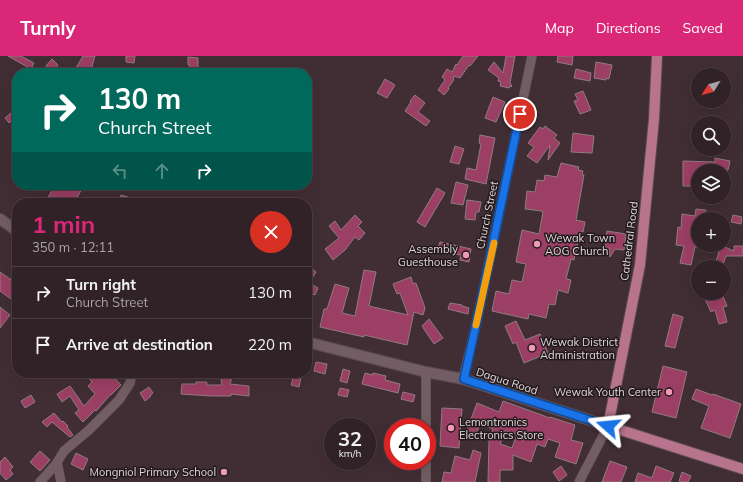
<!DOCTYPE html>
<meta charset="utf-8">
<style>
:root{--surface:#312227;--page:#392a2f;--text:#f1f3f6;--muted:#a8a4a7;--line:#4c3f44;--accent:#db2777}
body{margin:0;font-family:Mulish,sans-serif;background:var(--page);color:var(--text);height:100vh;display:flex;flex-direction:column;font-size:15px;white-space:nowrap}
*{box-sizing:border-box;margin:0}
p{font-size:13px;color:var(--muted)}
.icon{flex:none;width:22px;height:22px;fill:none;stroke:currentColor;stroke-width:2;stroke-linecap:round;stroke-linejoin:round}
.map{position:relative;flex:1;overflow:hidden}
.panel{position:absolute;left:12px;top:142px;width:300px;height:180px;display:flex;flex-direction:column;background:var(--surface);border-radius:16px;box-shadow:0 4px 16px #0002,0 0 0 1px var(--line)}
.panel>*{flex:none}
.hud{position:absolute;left:12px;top:12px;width:300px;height:122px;border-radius:16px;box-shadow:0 4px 16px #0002,0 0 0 1px var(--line);background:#00695c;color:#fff;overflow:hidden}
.needle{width:26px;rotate:233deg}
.buttons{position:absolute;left:691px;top:12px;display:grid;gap:8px}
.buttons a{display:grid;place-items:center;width:40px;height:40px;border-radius:50%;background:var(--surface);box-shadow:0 4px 16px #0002,0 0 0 1px var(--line);font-size:20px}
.speed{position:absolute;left:324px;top:362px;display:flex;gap:8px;font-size:20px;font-weight:700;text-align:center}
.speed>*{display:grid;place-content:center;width:52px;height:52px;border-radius:50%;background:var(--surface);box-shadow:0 4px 16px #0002,0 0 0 1px var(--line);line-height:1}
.speed small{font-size:10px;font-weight:400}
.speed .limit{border:6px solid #d22;background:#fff;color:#111}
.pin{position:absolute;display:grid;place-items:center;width:34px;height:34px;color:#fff;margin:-17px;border:2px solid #fff;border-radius:50%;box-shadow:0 1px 4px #0007}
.me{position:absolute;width:44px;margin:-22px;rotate:288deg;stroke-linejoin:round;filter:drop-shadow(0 0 3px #0008)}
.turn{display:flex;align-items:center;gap:14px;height:84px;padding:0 20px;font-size:18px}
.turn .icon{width:52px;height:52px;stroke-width:2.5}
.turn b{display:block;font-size:28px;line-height:34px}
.lanes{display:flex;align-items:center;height:38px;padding:0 20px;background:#0003;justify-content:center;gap:20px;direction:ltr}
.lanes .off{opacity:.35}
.round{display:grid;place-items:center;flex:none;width:42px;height:42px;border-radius:21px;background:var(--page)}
.overview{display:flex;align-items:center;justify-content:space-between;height:68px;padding:0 20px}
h1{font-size:24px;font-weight:700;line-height:30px;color:var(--accent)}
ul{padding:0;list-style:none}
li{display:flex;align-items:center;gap:12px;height:52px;padding:0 20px;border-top:1px solid var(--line)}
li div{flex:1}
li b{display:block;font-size:15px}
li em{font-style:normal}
header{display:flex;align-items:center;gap:24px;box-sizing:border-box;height:56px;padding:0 20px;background:var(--accent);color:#fff}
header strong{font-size:19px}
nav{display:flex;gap:22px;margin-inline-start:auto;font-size:14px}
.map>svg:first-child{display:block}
.building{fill:#9c3f64;stroke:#917b81;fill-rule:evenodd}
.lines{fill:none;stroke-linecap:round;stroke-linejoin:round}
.minor-casing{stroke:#5b4b50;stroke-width:10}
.tertiary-casing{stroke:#5b4b50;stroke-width:12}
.primary-casing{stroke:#5b4b50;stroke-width:12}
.minor{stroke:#725d64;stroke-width:9}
.tertiary{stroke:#725d64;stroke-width:10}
.primary{stroke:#b8748c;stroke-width:10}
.route-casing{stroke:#114b97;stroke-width:10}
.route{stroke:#1a73e8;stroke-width:7}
.slow{stroke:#f59e0b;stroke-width:7}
.poi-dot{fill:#f09ab7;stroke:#22191c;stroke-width:1.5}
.labels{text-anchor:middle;stroke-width:3;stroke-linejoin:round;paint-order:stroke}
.street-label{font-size:11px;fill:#e0d4d7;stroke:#22191c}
.poi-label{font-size:11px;fill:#e0d4d7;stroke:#22191c;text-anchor:start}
</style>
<header>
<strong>Turnly</strong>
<nav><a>Map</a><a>Directions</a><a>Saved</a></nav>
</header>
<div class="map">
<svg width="743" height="426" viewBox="0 0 743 426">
<rect width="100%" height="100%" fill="#412e34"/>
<path class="building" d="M8,0h13l13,7 -3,6z
M83,0h12l-3,10 6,7h-25z
M126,0h9l-1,7 -8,-1z
M463,0h15l-8,10 -1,-1 -9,13 -6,-2 -1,5 -5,7 1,1 -5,6 -6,-5 7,-10 -3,-3 5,-8 5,3 4,-8 1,1z
M506,0h9l-5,27 2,3 -1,1 -1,-1 -1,2 -9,-2 1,-4 -3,-1 1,-3 -11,-8 6,-8 9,11z
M558,0h15l-1,9 -15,-3z
M188,1l10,1v11l-8,-1v-3h-2z
M52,3l6,6 -5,7 -7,-6z
M596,6l16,3 -3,14 -3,-1v2l-12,-2z
M576,13l15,4 -1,8 -16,-3z
M385,23l10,6 -8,13 -10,-5z
M583,35l8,19 -11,4 -6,-13 4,-1 -3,-6z
M415,39l10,8 -7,9 12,9 -4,5 -21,-15 6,-9 -1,-1z
M493,41l12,5 -9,20 -11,-4z
M17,52v18l-6,-5 -2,2 -4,-5z
M545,70l12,9 -3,3 6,5 -12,17 2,-15 -13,18 -10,-7 7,-9 -6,-4 12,-16 3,2z
M573,77l21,3 -2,17 -21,-1z
M480,79l15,3 -9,46 -21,-5 2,-11 9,2 5,-26 -2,-1z
M455,90l9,3 -5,15 -9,-2z
M715,102l15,3 -2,9 -6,1h-24v15h-15v-25l32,1z
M561,107l18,4 -1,3 5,1 -1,4h2l-8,45 9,2 -2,10 -3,-1 -6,29 -3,-1 -5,20 5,1 -3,13 -10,-3 -3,15 -6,-1 -3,14 -17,-4 -1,5 -36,-8 4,-20 13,3 3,-14 10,2 4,-18 -10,-2 6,-32 17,4 4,-22h-1v-1l-17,-2 2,-18 8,1 2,-12 7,1 1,-6 12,2z
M456,126l12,3 -5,20 -12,-2z
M55,129h29l-10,18h-29z
M437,132l8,5 -20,34 -8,-5z
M121,139l20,6v2h-22z
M467,144l14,2 -2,10h-3l-1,8 -10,-1z
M696,153l10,1 -1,9h-7v28h-3l-4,18 -11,-2 4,-17 -8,-1 2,-18 3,1 1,-14 13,2z
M355,159l7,7 -4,4 7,7 -6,7 -4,-3 -10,13 -12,10 -8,-11 14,-11 -10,-12 6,-5 6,9z
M733,159l9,2 -1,7 -10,-2z
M607,175l19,3 -2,16 -9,-1 -5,8 -1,-9h-4z
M440,186l31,7 -2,13 -9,-2 1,-5 -15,-2v1l-9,-2z
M703,189h17l14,6v-5h9v10h-17l-4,11h-8l5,-15z
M307,209l9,7 -7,11 9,5 -3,7 -1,-1 -1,1 -6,-3z
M364,214l12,2 -7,34 39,9 -8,-22 -3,1 -4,-10 18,-7 2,7 3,-1 9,25 -2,7 -9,-3 -7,33 -43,-10v2l-44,-10 4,-18h3l8,-25 14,4 -7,25 13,3z
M0,216l17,12v6l-6,9 -11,-8z
M722,238l5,12 -4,1 4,15 -8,2 -4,-14 -4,2 -6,-13 5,-2 1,1z
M450,247l12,2v1l7,2 -1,6 -20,-5z
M0,251l10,8 -10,13z
M673,258l10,3 -8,31 -10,-2z
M429,263l14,19 -9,6 -12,-18z
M516,265l9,19 15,-6 8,19 -24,10 -8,-21 -3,2 -8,-18z
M316,306l11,2 -2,10 -11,-3z
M663,310l24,6 -11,46 -24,-6z
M343,313l7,2 -3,12 -7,-2z
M84,317h26l11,12 -10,10v-1l-15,17 -1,-1 -12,12 -8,-9 4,-3 -9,-14 -8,6 -5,-8 13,-8 14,20 11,-12 -7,-8 4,-4z
M223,317h10l-3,11 19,2v10l-18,-2v2h-20l-30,-2 1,-10h14v-2h11v3h15l-1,-5z
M365,317l8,2v-2l13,3 -1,4 15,4 -2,9 -36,-9z
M294,319l7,2 -2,10 -8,-2z
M149,331l4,6 -3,2 1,1 -6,5 -5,-8z
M340,332l9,2 -2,7 -9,-2z
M696,333l16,6 1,-1 28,10 -11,34 -29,-10 8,-22 -17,-7z
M403,336l12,3 -2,7 -12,-3z
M31,339l4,7 -10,6 -4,-7z
M503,345l47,17v-1l25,8 -4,15 12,3 -7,21 -21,-7 5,-14 -12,-4 -3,8 -8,-3 -6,18 -18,-7v15h-13v12h-12l1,-41 4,-12 -13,-5 -4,10 -9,-4 10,-27 22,9zM505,375l12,3 -5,14 -12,-4z
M442,352l20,1 -3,39 -19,-2z
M54,357l8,9 1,-1 5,5 -1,1 6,8 -3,2 -18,-15 -5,5 -5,-5z
M473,394l8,3 -6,29h-33l2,-10 7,1 4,-17 15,4z
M40,395l10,9 -10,11 -10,-9z
M76,397l12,6 -5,11 -12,-6z
M5,401l8,10 -3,3 3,4 -7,6 -6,-7v-11z
M610,405l17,6 -6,15h-19z
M561,410l6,9 -8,6 -6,-9z
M656,410l18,7 -4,9h-35l3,-9 14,5z
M682,416l9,4 -3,6h-6l-3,-1z"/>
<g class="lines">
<defs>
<path id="minor" d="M463,323l13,-54 56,-269
M426,371v-55
M426,405v21
M57,406l4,20
M40,426l16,-18 8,-13 25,-21 30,-30 11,-17 2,-10
M579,426l29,-56"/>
<path id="tertiary" d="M0,163l17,12
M307,286l119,30 37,7 145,47"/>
<path id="primary" d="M657,0l-3,63 -14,146 -32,161 135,43"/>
</defs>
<use href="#minor" class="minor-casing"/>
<use href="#tertiary" class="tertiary-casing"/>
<use href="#primary" class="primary-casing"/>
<use href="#minor" class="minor"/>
<use href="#tertiary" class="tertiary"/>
<use href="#primary" class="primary"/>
</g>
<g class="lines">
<defs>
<path id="route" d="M520,58l-44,211 -12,54 144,47"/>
</defs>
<use href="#route" class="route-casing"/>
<use href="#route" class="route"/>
<path class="slow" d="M476,269l18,-82"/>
</g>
<g class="poi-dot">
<circle cx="537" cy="188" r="4"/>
<circle cx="466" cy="199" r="4"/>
<circle cx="532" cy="292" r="4"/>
<circle cx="669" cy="336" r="4"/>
<circle cx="451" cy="372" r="4"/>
<circle cx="224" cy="416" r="4"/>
</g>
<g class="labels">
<g class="street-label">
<text transform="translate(487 159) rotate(-78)" y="4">Church Street</text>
<text transform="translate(629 185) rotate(-83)" y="4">Cathedral Road</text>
<text transform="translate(507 325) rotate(18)" y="4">Dagua Road</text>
</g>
<g class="poi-label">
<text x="545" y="186">Wewak Town<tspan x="545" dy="13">AOG Church</tspan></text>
<text x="458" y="197" text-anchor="end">Assembly<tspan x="458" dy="13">Guesthouse</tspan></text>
<text x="540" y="290">Wewak District<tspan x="540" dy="13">Administration</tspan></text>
<text x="661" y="340" text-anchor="end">Wewak Youth Center</text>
<text x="459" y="370">Lemontronics<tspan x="459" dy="13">Electronics Store</tspan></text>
<text x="216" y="420" text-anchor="end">Mongniol Primary School</text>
</g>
</g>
</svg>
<div class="buttons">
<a><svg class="needle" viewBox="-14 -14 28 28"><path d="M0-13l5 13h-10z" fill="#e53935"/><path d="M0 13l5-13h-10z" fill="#a8a4a7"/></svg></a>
<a><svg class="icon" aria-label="search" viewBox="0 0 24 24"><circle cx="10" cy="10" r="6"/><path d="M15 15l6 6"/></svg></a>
<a><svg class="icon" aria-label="layers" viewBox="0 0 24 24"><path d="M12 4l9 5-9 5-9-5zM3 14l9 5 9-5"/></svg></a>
<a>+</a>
<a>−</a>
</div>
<div class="speed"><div>32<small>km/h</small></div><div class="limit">40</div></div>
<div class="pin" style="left:520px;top:58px;background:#d93025"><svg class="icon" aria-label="arrive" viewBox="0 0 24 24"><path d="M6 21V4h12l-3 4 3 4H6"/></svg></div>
<svg class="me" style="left:608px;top:370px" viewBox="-20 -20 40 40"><path d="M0-17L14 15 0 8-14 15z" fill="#1a73e8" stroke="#fff" stroke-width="4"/></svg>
<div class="hud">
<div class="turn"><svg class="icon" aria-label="right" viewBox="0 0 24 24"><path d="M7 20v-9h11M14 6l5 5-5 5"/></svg><div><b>130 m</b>Church Street</div></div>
<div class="lanes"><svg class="icon off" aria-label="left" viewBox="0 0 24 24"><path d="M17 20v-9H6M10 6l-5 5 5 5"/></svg><svg class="icon off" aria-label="ahead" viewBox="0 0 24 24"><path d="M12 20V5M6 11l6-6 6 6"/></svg><svg class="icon" aria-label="right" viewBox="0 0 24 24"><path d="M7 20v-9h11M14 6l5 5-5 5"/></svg></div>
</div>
<section class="panel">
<div class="overview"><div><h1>1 min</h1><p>350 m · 12:11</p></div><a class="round" style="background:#d93025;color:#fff"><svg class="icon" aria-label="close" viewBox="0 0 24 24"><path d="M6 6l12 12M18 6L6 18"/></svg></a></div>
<ul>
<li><svg class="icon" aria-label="right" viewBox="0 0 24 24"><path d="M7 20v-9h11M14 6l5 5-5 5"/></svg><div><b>Turn right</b><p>Church Street</p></div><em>130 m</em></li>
<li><svg class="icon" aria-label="arrive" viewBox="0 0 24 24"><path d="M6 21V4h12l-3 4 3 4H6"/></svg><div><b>Arrive at destination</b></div><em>220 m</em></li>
</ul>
</section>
</div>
